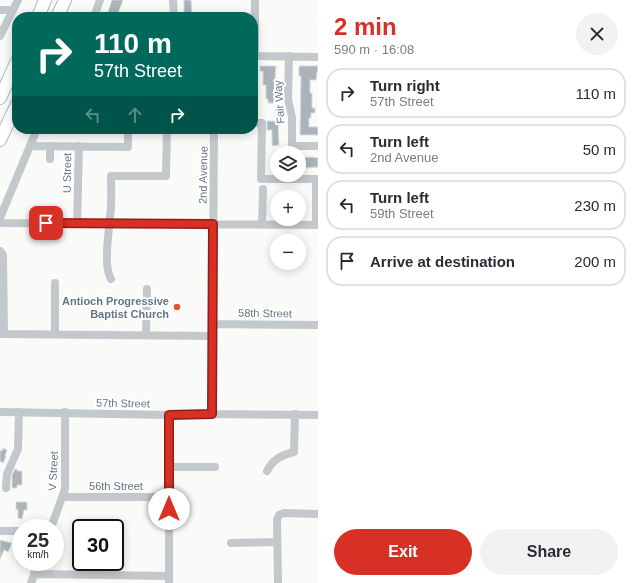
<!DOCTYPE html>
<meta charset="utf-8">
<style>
:root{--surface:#fff;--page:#f2f2f3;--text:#2b2b33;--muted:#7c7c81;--line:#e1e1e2;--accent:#d93025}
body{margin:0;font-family:Helvetica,sans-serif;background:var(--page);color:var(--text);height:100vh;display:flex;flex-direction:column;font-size:15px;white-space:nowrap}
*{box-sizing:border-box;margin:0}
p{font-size:13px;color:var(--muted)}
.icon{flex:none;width:22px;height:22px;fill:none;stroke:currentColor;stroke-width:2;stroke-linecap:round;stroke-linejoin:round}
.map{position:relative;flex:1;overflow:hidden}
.panel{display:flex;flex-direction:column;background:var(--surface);width:316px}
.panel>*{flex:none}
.top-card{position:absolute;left:12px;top:12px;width:246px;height:122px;border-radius:16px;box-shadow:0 2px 10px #0003;background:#00695c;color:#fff;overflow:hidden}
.buttons{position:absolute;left:270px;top:146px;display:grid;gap:8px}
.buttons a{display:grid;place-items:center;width:36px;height:36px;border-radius:50%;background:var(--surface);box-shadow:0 2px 10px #0003;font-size:20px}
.speed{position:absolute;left:12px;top:519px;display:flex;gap:8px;font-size:20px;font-weight:700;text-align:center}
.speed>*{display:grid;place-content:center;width:52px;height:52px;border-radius:50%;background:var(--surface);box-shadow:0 2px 10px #0003;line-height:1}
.speed small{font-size:10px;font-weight:400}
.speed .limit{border:2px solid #111;border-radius:6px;background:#fff;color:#111}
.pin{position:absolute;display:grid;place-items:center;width:34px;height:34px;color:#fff;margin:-17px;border-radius:8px;box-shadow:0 2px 6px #0006}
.me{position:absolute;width:44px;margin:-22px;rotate:0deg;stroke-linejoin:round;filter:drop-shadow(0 0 3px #0008)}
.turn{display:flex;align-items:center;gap:14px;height:84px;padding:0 16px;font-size:18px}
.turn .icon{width:52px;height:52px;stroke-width:2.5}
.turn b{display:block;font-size:28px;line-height:34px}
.lanes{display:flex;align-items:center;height:38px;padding:0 16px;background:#0003;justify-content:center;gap:20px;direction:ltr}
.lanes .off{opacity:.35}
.round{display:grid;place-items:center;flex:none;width:42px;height:42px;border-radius:21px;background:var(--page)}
.headline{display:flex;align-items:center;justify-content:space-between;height:68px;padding:0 16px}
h1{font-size:24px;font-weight:800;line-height:30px;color:var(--accent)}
.primary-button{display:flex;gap:8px;margin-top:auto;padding:8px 16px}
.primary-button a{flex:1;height:46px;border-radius:24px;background:var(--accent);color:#fff;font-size:16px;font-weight:800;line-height:46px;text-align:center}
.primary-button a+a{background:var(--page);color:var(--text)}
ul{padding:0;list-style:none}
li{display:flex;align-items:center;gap:12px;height:50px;margin:0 8px 6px;padding:0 8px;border:2px solid var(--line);border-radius:16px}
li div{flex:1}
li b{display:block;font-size:15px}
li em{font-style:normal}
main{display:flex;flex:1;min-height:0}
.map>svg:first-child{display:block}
.building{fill:#aab3b9;stroke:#dcdcda}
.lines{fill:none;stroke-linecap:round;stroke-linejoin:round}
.highway-casing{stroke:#b4b9bd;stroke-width:14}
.minor{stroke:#c3c8cc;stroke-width:8}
.highway{stroke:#fff;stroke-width:12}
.route-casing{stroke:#8d1f18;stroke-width:10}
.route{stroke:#d93025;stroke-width:7}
.poi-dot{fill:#e4572e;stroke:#fff;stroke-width:1.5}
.labels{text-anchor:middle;stroke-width:4;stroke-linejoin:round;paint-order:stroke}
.street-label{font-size:11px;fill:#657683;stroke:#fff}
.poi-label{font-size:11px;font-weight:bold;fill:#657683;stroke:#fff;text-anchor:end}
</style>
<main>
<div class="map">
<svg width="318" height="583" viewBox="0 0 318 583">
<rect width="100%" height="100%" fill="#fafaf8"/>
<path class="building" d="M112,0h11l-6,16 -2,-1 -1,2 -7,-2z
M184,0h7l1,17h-8z
M260,66h16l-2,26h2v11h-8v-4h-2v-14h-3v-14h-3z
M299,66h19l-2,14h-6v13h2v15h3v5h-4v5h-2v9h9v8h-18l1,-59h-2z
M267,121h11l1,24 -7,1v-16h-5z
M312,157l6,1v9l-15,1v-1h-4v-9z
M3,448l4,2 -2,6h1l-3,7 -3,-2v-11l2,1z
M15,469h2v2h5v14h-5v3h-5v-13z
M16,502h11v8h-3l-2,9 -4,-1v-9l-2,1z
M0,540l12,3 -4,9 -4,-2 -4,9z"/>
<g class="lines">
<defs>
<path id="highway" d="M38,17l7,-17
M57,17l8,-17
M0,98l17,-37
M0,140l17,-36"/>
</defs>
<use href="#highway" class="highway-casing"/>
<path class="minor" d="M173,0l1,17
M255,0v56
M0,10h13
M94,17l6,-17
M0,36l18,-36
M253,56l65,1
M289,56l-1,43 4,18v29h26
M253,123h9l-1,56h55v46
M30,146l98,1v-18
M50,159v-13
M0,218l37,-89
M0,223l318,2
M77,224l2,-78
M262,225l1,-36
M0,251l3,4 1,79
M111,279c-8,-12 -2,-47 -1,-62 2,-13 1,-27 1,-41h55l1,-47
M55,283v51
M212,324l106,1
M0,334l212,2
M146,335l1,-46
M0,412l169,3 43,-1 106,1
M212,414l2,-285
M169,467h46
M267,471c6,-12 15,-16 27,-19l1,-38
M6,488l1,-14 11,-25 1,-37
M63,497h106
M51,528l14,-39v-77
M0,531h21
M231,543l46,-1
M34,574l135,2
M31,583l8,-21
M169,583v-168
M278,583l-1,-63 2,-5 5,-2 34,1"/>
<use href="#highway" class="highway"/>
</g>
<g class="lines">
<defs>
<path id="route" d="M46,223l167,1 -1,190 -43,1v94"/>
</defs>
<use href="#route" class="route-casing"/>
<use href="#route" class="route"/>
</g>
<circle class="poi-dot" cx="177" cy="307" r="4"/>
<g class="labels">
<g class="street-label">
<text transform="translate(279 102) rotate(-94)" y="4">Fair Way</text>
<text transform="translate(67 173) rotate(-89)" y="4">U Street</text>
<text transform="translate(203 175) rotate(-89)" y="4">2nd Avenue</text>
<text transform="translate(265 313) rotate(1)" y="4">58th Street</text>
<text transform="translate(123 403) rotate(1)" y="4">57th Street</text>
<text transform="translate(53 471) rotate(-87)" y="4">V Street</text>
<text x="116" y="490">56th Street</text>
</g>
<g class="poi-label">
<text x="169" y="305">Antioch Progressive<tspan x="169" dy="13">Baptist Church</tspan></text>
</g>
</g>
</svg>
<div class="buttons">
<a><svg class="icon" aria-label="layers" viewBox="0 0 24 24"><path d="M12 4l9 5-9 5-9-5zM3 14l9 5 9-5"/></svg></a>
<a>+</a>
<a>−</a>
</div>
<div class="speed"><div>25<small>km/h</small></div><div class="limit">30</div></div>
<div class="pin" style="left:46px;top:223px;background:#d93025"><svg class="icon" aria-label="arrive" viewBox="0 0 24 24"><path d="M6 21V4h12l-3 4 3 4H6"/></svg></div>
<svg class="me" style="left:169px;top:509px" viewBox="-20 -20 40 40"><circle r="19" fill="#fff"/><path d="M0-13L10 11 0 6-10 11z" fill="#d93025"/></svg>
<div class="top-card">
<div class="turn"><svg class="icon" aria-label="right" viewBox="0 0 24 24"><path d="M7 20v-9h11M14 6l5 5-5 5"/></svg><div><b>110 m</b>57th Street</div></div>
<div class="lanes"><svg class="icon off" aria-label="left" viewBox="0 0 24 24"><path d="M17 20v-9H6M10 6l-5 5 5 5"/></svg><svg class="icon off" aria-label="ahead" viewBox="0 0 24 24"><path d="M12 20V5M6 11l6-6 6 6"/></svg><svg class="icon" aria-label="right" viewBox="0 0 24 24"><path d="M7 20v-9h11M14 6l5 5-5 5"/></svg></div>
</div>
</div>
<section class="panel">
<div class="headline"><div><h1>2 min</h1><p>590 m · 16:08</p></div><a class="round"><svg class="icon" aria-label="close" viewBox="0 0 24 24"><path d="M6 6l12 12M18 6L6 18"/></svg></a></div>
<ul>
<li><svg class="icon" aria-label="right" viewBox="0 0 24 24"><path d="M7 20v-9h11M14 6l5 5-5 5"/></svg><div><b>Turn right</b><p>57th Street</p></div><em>110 m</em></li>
<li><svg class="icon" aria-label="left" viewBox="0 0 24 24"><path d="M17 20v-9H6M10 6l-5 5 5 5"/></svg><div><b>Turn left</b><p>2nd Avenue</p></div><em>50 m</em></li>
<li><svg class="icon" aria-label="left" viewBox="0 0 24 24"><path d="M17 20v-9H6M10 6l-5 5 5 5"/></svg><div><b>Turn left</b><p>59th Street</p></div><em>230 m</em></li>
<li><svg class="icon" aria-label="arrive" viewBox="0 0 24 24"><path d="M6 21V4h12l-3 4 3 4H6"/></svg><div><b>Arrive at destination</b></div><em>200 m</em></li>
</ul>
<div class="primary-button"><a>Exit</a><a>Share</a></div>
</section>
</main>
